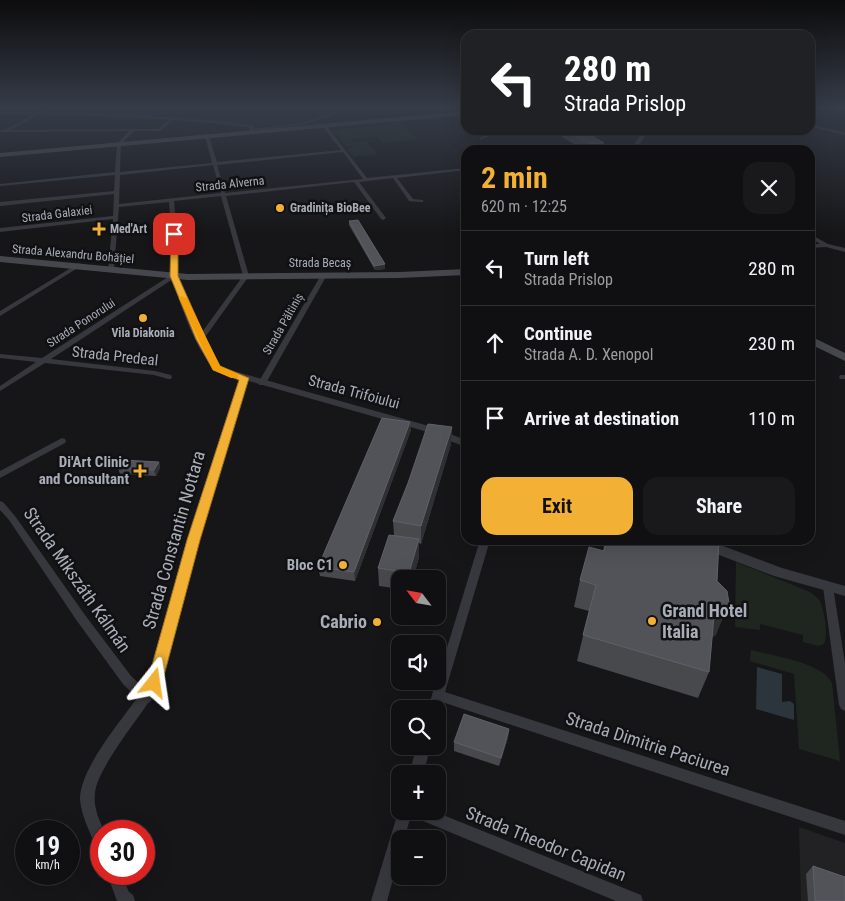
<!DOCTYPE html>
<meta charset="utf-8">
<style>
:root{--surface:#101012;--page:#19191b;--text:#f1f3f6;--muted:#9c9d9f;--line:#303032;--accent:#f2b134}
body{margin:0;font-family:"Roboto Condensed",sans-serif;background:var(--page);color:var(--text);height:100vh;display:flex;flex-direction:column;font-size:19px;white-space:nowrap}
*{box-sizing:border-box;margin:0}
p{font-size:16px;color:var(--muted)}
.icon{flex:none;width:28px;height:28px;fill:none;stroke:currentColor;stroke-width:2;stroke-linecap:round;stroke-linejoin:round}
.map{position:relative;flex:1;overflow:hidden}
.sheet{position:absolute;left:461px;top:145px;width:354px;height:400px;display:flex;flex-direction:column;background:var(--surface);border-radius:15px;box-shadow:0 5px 20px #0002,0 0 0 1px var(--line)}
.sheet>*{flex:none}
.hud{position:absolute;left:461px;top:30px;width:354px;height:105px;border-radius:15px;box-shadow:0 5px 20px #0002,0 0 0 1px var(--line);background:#202124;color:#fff;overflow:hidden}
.needle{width:32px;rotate:301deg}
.buttons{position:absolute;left:391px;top:570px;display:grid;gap:10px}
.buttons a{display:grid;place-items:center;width:55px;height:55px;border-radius:10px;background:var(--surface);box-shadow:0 5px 20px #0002,0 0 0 1px var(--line);font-size:25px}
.speed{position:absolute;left:15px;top:820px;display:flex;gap:10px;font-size:25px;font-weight:700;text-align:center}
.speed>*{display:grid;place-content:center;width:65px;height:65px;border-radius:50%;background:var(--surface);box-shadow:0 5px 20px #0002,0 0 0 1px var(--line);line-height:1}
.speed small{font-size:12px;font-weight:400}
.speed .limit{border:8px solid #d22;background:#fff;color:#111}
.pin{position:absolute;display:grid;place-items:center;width:42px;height:42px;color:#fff;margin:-21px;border-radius:10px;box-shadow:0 2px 8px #0006}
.me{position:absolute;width:55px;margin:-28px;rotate:15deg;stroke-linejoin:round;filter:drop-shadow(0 0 4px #0008)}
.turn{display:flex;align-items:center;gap:18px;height:105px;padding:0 20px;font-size:22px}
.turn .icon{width:65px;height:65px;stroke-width:2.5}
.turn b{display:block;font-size:35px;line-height:42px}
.round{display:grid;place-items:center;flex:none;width:52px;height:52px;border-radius:15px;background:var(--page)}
.overview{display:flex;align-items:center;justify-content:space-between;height:85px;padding:0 20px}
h1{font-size:30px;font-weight:700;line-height:38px;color:var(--accent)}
.primary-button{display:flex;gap:10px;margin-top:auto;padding:10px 20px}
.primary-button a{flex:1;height:58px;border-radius:15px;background:var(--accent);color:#111;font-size:20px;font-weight:700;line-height:58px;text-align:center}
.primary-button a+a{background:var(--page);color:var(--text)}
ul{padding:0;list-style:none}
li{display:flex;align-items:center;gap:15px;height:75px;padding:0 20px;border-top:1px solid var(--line)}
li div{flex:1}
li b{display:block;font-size:19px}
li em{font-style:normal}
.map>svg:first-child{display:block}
.built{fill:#222225}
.green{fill:#1e261f}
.water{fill:#2c353c}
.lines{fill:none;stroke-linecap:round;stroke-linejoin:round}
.minor{fill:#37383d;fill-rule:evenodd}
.tertiary{fill:#37383d;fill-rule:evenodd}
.secondary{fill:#45474d;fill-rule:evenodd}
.wall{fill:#47494d}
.shaded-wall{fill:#2f3033}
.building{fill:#525359;stroke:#5f6168}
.route{fill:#f2b134;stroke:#9d7322}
.slow{fill:#f59e0b}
.poi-dot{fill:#f2b134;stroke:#111113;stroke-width:2}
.labels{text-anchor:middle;stroke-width:5;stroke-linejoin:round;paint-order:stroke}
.far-street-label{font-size:12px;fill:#a8adb8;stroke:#111113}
.far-poi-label{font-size:12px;font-weight:bold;fill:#a8adb8;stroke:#111113;text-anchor:start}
.street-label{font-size:15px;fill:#a8adb8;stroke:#111113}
.poi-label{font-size:15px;font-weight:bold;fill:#a8adb8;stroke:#111113;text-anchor:end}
.near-street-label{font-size:18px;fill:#a8adb8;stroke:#111113}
.near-poi-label{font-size:18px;font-weight:bold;fill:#a8adb8;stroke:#111113;text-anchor:start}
</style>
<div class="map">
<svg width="845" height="901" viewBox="0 0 845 901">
<rect width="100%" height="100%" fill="#161618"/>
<path class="built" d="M265,108h81l-25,9z
M799,827l46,16v58h-44z"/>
<path class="green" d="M153,108h3l-5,4 45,4 2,-2 -42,-3 6,-3h41l-5,3 6,1v4l5,-1 11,-7 32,2 3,-1 -3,-1h8l-5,3h19l43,7c-45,16 -96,1 -144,-1l-3,-3 -24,-2v-1z
M400,123l17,16 -34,4 -8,-8h-3l1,2 -21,2 2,3 12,-1 12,13 -25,3 -6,-8 12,-4 -12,2 -13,-17z
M736,562l74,30c4,3 9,6 11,12 4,10 7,30 3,40l-6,2 -15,-4v-7l-43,-11v6l-25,-3z
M751,650c22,6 71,12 81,33l8,78 -41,-12 -5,-75 -44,-13z"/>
<path class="water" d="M757,667l25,7v28l8,-1 4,3v16l-38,-11z"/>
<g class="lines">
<path class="minor" d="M49,108h6l-15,6 -30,16 148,-1 14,-12h2v2l-14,12h-26l-13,13 -1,28 92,-9 -7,-27 2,-1 2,1 8,26 124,-12 -18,-23 -8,-2 1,-2 9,2 4,4 38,49 99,-10v2l-69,8 16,21 10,1v2h-2l-12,-1 -16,-23 -34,4 27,36 -3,2 -2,-1 -27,-37 -128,14 23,80 -46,64 -2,1 -4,-2 46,-63 -22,-80 -47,5 3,33 -1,43 -125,82 104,12 16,4 1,2 -1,2h-3l-14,-4 -109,-12 -45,28v-5l36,-24 -36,-4v-4l42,4 129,-83v-41l-2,-32 -50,5 -5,62 -3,2 -3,-2 5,-50 -113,13v-4l113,-12 1,-22 -114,12v-4l114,-11 1,-16 -115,11v-2l115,-12 2,-28 12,-13 -129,1v-2h5l33,-18zM343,152l20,27 -138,14 -8,-28zM213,165l8,28 -102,11 1,-29z
M144,108h5l-17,9 -3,-1z
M346,108h6l-45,16 -54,6 -2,-1 55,-7z
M440,108h5l10,6 -3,1z
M819,108l26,1v2l-24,-2z
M810,124l35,9v2l-35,-9z
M487,130h4l1,5 -12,5v-2l9,-4z
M648,130l1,1 -2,1 -65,6 -2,-1z
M810,234l18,10 17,4v4l-19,-5 -16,1v-4h10l-10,-6z
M79,263l2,1v2l-81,50v-5z
M324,273l3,2 -61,108 -4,2h-3l-1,-2 63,-108z
M840,375h5v4h-5l-1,-2z
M241,377h3l4,2 -50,161 -37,143 -11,19 -2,1c-14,21 -51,67 -53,90 -2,14 4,26 9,38h-3v18l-5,-2c-6,-15 -15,-32 -16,-48 0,-30 40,-77 57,-101l-14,-14 -46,-63 -68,-101 -9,-10v-9l3,1 12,14 70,99 46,61 13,12 5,-7 39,-141z
M62,438l3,1 1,2 -1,2 -65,35v-7z
M480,540h10l-45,152 400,129v14l-403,-133 -4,11v-4h-10l8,-28h2v-4z
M828,583l4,1 1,3 12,76v48l-4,-2 -2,-4 -16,-118 1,-3z
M417,746h14l-8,28h-14z
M400,806v5h33l208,84 2,6h-27l-205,-85 -7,23h-4v15l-13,47h-16z
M107,874h14l8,18 4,3 2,6h-18z"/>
<path class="tertiary" d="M0,112l122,2 88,6 42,5 3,2 -1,3 2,2 -3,2 -4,-2v-5c-83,-10 -166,-11 -249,-13z
M644,130h5l-13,20h-6z
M171,274l7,2c12,29 24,70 45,92l206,58 37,14v7l-45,-17 -204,-58c-24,-25 -34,-64 -47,-96z
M687,540h20l75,28 63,18v10l-71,-20 -86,-33z"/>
<path class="secondary" d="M466,111v4l-466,42v-4z
M0,256l188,18 211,-2 67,-3v6l-67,3 -211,2 -188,-18z
M810,336l35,17v8l-35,-17z"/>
</g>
<path class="wall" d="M558,130h23l21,20h-18l-27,-16z
M349,221l36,43v5l-10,1 -26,-45z
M410,422l1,8 -56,151 -35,-5 -2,-9z
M452,427l-1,17 -30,100 -2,-1v14l-6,22h-13v10l-21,-3 -1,-18 16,-33 -1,-14z
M159,462l1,6 -4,8 -36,-2 -2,-6z
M605,540h114l-2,41 -1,54 -4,2 -3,35 -11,26 -121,-37 12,-50 -15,-4 6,-27 23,-29z
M509,729l-1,9 -9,28 -45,-15v-9z
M813,866l32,35h-37l-2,-27z"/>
<path class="shaded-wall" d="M604,143l-2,7h-13l1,-6z
M385,264v5l-10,1 -1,-4z
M410,422l1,8 -56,151 -1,-9z
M452,427l-1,17 -30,100v-18z
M159,462l1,6 -4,8 -2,-6z
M419,539v18l-6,22h-4v-6z
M729,603l-13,32 -12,7 10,-26z
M509,729l-1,9 -9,28 2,-8z"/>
<path class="building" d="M566,130h15l23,13 -14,1z
M358,220l27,44 -11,2 -25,-45z
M382,418l28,4 -56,150 -36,-5z
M428,424l24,3 -31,99 -28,-5 15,-38z
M123,460l36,2 -5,8 -36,-2z
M389,535l30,4 -10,34 -31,-5z
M606,540h113l-2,41 10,10 2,12 -2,5 -13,8 -5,56 -126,-37 13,-50 -16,-5 9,-33 15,4z
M464,714l45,15 -8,29 -47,-16z
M813,866l32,11v24h-30z"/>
<linearGradient id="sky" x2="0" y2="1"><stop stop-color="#0c0c0d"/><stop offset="0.46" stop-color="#363c48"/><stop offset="1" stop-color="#363c48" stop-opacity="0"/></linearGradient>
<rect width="845" height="234" fill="url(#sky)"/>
<path class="route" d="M174,232l4,2v42l28,63 14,27 29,12 -49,162 -38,143 -2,5 -6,2 -5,-2 -2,-5 40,-143 52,-160 -26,-10 -17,-31 -26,-63 1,-42z"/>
<path class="slow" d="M180,296l7,2 33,68 18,8v4h-7l-18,-8 -34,-72z"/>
<g class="poi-dot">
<circle cx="280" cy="208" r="5"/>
<path d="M96.5 221.5h5v5h5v5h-5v5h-5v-5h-5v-5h5z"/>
<circle cx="143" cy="318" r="5"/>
<path d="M137.5 463.5h5v5h5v5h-5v5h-5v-5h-5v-5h5z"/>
<circle cx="343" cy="565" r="5"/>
<circle cx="652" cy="621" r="5"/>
<circle cx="377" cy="622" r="5"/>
</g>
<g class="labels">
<g class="far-street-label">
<text transform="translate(230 184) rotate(-6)" y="4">Strada Alverna</text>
<text transform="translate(57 214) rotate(-7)" y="4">Strada Galaxiei</text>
<text transform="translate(73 254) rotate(5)" y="4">Strada Alexandru Bohățiel</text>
<text x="320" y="267">Strada Becaș</text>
<text transform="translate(81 323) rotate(-33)" y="4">Strada Ponorului</text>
<text transform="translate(283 324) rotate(-60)" y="4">Strada Păltiniș</text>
</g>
<g class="far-poi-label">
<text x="290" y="212">Gradinița BioBee</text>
<text x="110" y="233">Med'Art</text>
<text x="143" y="337" text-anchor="middle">Vila Diakonia</text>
</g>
<g class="street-label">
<text transform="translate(115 356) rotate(6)" y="5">Strada Predeal</text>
<text transform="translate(354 392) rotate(15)" y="5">Strada Trifoiului</text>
</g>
<g class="poi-label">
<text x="129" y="467">Di'Art Clinic<tspan x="129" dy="17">and Consultant</tspan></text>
<text x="333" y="570">Bloc C1</text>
</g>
<g class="near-street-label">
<text transform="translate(174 540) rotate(-74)" y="6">Strada Constantin Nottara</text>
<text transform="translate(77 580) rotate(55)" y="6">Strada Mikszáth Kálmán</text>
<text transform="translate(648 744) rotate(18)" y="6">Strada Dimitrie Paciurea</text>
<text transform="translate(546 844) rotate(22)" y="6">Strada Theodor Capidan</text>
</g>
<g class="near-poi-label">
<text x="662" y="617">Grand Hotel<tspan x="662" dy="21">Italia</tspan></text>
<text x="367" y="628" text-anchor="end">Cabrio</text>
</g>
</g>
</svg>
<div class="buttons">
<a><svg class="needle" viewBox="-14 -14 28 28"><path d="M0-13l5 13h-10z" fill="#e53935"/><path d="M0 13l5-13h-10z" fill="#9c9d9f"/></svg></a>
<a><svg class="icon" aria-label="sound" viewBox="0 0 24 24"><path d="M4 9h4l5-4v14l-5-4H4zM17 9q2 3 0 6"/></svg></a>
<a><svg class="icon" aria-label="search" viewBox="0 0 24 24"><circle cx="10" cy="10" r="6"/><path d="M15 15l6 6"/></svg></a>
<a>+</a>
<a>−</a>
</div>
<div class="speed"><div>19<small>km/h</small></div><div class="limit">30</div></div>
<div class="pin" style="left:174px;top:234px;background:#d93025"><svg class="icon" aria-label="arrive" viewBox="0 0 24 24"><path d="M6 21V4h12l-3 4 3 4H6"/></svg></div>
<svg class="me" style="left:154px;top:683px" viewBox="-20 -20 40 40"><path d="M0-17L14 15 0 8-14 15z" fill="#f2b134" stroke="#fff" stroke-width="4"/></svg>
<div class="hud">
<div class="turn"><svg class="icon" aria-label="left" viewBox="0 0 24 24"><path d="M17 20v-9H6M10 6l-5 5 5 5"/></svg><div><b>280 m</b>Strada Prislop</div></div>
</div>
<section class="sheet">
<div class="overview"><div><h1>2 min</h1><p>620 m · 12:25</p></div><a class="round"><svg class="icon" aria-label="close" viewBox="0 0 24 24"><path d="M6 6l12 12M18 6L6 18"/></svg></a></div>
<ul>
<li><svg class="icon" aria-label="left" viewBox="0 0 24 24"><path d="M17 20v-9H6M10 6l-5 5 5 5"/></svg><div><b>Turn left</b><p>Strada Prislop</p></div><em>280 m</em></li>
<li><svg class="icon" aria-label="ahead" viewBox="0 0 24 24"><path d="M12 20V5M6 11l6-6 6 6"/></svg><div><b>Continue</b><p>Strada A. D. Xenopol</p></div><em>230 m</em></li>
<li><svg class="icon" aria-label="arrive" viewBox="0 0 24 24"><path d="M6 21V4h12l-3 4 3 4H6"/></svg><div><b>Arrive at destination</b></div><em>110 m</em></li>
</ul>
<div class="primary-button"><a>Exit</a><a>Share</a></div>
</section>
</div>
